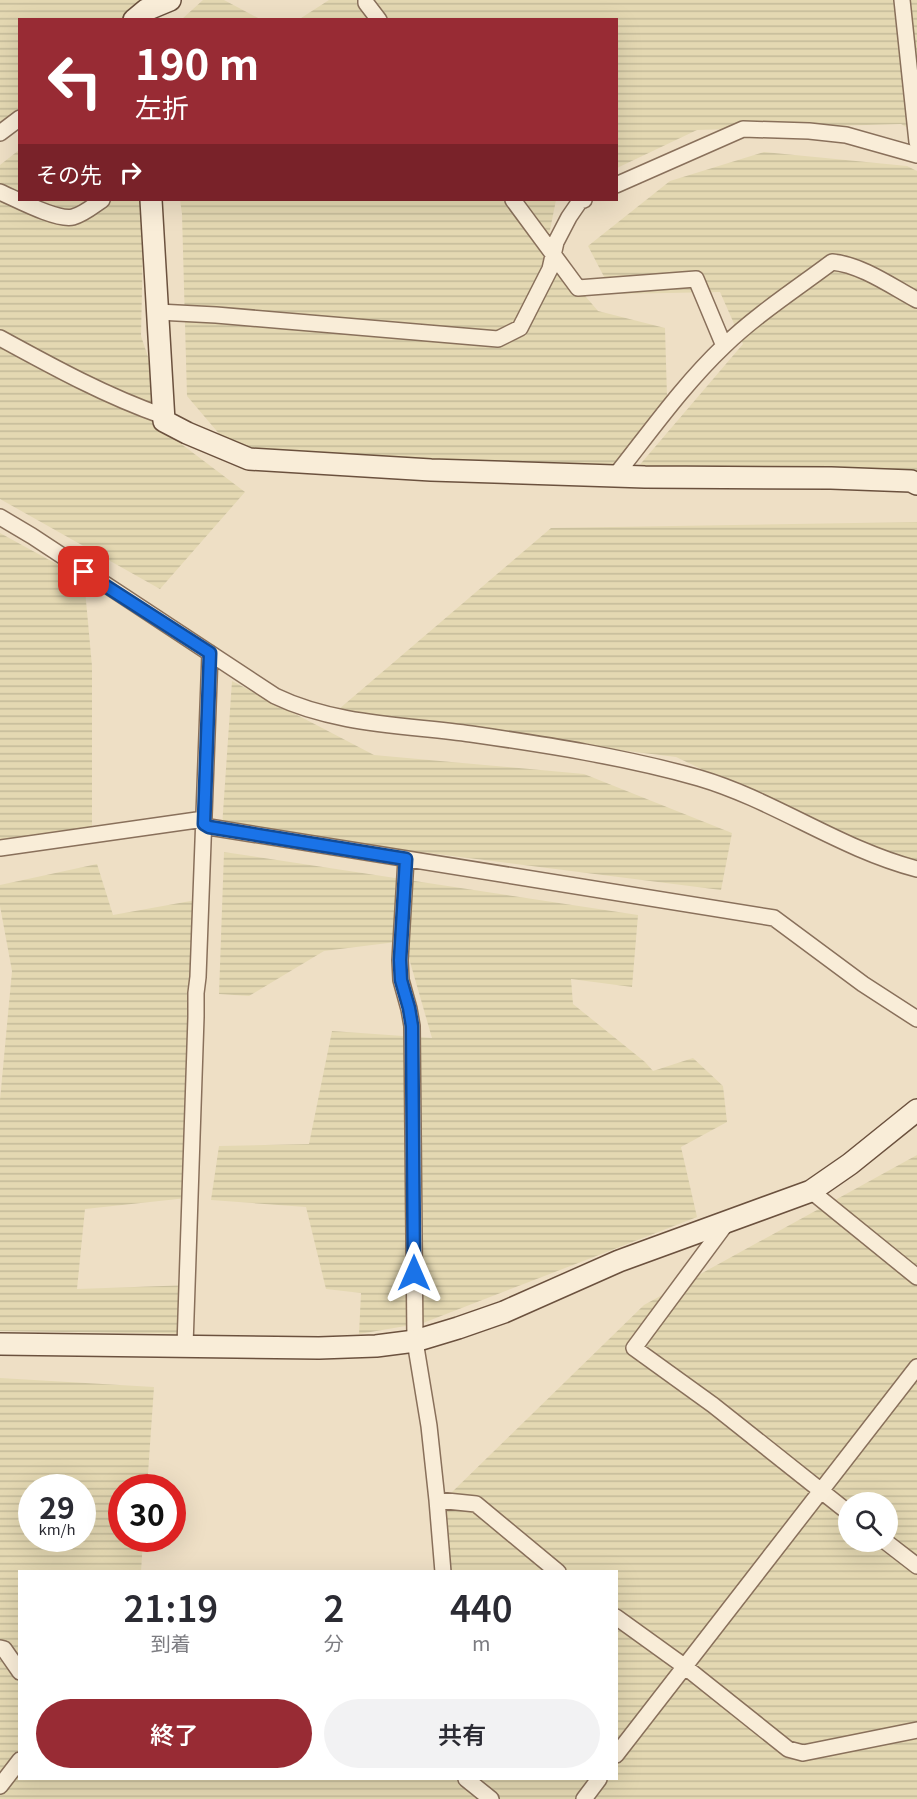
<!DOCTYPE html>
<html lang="ja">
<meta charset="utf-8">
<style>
:root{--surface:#fff;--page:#f2f2f3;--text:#2b2b33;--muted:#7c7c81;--accent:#982b34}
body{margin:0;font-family:Georgia,"Noto Sans JP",serif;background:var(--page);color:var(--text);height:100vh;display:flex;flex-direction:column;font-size:22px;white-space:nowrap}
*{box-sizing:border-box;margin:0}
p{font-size:20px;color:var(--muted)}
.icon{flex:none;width:33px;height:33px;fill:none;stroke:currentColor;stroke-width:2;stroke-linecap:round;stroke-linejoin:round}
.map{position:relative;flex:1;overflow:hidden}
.details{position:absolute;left:18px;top:1570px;width:600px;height:210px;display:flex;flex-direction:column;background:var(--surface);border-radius:0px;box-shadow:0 6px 24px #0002}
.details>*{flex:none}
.guide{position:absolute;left:18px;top:18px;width:600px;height:183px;border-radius:0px;box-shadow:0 6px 24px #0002;background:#982b34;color:#fff;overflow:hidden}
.tools{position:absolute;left:838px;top:1492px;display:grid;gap:12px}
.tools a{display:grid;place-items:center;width:60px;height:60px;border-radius:50%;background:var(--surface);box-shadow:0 6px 24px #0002;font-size:30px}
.speed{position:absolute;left:18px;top:1474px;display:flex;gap:12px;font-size:30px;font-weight:700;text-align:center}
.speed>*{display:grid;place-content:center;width:78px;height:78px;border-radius:50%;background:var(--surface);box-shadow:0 6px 24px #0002;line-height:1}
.speed small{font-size:15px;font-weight:400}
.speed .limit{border:9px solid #d22;background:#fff;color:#111}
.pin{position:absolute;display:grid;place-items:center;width:51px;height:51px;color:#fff;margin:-26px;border-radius:12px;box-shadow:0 3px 9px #0006}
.me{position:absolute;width:66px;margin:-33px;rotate:0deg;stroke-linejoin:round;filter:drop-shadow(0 0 4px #0008)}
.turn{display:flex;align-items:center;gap:21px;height:126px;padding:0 18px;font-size:27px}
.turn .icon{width:78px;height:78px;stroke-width:2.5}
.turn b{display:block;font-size:42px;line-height:51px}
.then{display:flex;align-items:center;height:57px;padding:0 18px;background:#0003;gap:12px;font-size:22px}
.eta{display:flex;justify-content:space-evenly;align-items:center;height:102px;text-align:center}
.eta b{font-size:36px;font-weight:600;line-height:42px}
.action{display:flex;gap:12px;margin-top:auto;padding:12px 18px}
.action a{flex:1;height:69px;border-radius:36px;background:var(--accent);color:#fff;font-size:24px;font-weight:600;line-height:69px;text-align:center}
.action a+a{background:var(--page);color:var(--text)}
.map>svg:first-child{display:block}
.farmland{fill:url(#farmland-rules);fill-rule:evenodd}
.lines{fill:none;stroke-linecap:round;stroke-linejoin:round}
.street-casing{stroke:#89705b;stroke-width:18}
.secondary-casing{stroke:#6b513e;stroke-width:24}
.street{stroke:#f9edd8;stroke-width:15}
.secondary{stroke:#f9edd8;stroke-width:21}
.route-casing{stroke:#114b97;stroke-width:15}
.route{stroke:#1a73e8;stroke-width:10}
</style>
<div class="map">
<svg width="917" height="1799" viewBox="0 0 917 1799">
<defs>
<pattern id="farmland-rules" width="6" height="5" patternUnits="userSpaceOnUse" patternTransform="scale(1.5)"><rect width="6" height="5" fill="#e4d8b2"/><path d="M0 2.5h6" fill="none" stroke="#c4ba99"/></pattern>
</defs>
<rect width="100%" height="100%" fill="#eedfc5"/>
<path class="farmland" d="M0,0h169l-23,19 -126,1 -1,106 -19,16z
M203,0h21l36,19h-78z
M329,0h588v133l-16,-9 -204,6 -80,38 -1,-148h-318z
M19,150l1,50h124l-3,136 35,104 69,52 -85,97 -160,-90v-334z
M764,152l143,14 10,5v321l-280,-24 106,-124 -23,-52 -107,2 -25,-48 82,-65z
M180,200h376l-10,50 52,61 67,17 2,69 -51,83 -378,-24 -51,-60 -5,-182z
M917,522v343l-36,-11 -205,-97 -344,-42 219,-187z
M0,533l84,46 8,87v172l-92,11z
M232,681l142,74 210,19 148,59 -11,57 -499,-63z
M224,852l414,63 -6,72 -61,-8 2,25 72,58 8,9 40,-13 30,28 4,36 -46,25 16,70 -274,106 -64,11 2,-41 -35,-4 -20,-82 -95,-7 8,-54 90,-2 23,-113 100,7 -28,-97 -80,10 -75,45 -30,-2z
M97,864l16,51 83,-15 -9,298 -102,11 -8,80 115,-4 -1,49 -191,-3v-231l12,-129 -12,-65v-21z
M917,1155v644h-917v-421l154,9 -7,101h-25v51h21l-2,33h-121v207h596v-207h-180l13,-77 195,-190zM32,1488h50v51h-50zM849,1503h39v39h-39z"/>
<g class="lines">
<defs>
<path id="street" d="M366,0v3l13,17
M902,0l15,142
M0,133l20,-15
M616,185l127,-56 66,2 37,4 71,20
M0,192c16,7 57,29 73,25 11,-3 20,-11 29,-17
M513,200l65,88 118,-9 28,67
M158,312l58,3 282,24 22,-11 30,-59 6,-27 13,-25 11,-16 4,-1
M0,338c53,29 106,58 163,78
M615,476c35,-44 68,-91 109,-130 32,-31 72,-57 108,-84 30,3 59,24 85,38
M0,517l32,19 243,160c60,29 131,29 196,38 76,11 154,23 228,44 75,22 141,71 218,91
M0,848l197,-28 12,7 565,91 89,66 54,35
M406,859l-6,101 1,20 8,29 3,17 3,315 14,85 8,74 6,72
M811,1191l106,86
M728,1221l-94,127 79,57 136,108
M185,1346l11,-329v-24l2,-16 12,-324
M437,1500l39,4 82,68
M886,1542l31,24
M616,1617l68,49 104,83 15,4 114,-23
M0,1648l4,1 16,23
M616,1755l301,-388
M466,1779l25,20
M0,1786l20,-26
M584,1799l15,-20"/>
<path id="secondary" d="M134,20l12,-10 24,-10
M151,200l13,221 23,12 62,26 182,11 214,7 186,1 80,3 6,3
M0,1344l319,4 57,-2 39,-5 43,-13 46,-16 115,-51 192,-70 39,-27 67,-54"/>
</defs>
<use href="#street" class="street-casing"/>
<use href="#secondary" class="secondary-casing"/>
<use href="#street" class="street"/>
<use href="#secondary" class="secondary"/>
</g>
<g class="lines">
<defs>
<path id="route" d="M84,572l126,81 -6,171 5,3 197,32 -6,101 1,20 8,28 3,18 2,247"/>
</defs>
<use href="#route" class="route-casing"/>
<use href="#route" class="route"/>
</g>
</svg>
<div class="tools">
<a><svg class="icon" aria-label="search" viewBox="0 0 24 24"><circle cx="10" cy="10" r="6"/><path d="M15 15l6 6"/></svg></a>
</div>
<div class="speed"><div>29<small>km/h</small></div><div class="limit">30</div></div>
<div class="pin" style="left:84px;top:572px;background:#d93025"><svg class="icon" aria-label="arrive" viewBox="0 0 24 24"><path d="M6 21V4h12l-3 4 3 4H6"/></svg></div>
<svg class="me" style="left:414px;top:1273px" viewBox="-20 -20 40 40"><path d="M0-17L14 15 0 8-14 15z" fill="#1a73e8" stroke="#fff" stroke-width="4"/></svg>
<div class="guide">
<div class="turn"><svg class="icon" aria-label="left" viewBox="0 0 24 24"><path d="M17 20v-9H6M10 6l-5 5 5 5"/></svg><div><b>190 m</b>左折</div></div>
<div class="then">その先<svg class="icon" aria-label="right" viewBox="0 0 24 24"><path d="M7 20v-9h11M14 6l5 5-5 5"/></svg></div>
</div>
<section class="details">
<div class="eta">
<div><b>21:19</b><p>到着</p></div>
<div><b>2</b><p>分</p></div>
<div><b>440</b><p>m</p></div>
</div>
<div class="action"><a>終了</a><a>共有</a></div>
</section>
</div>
